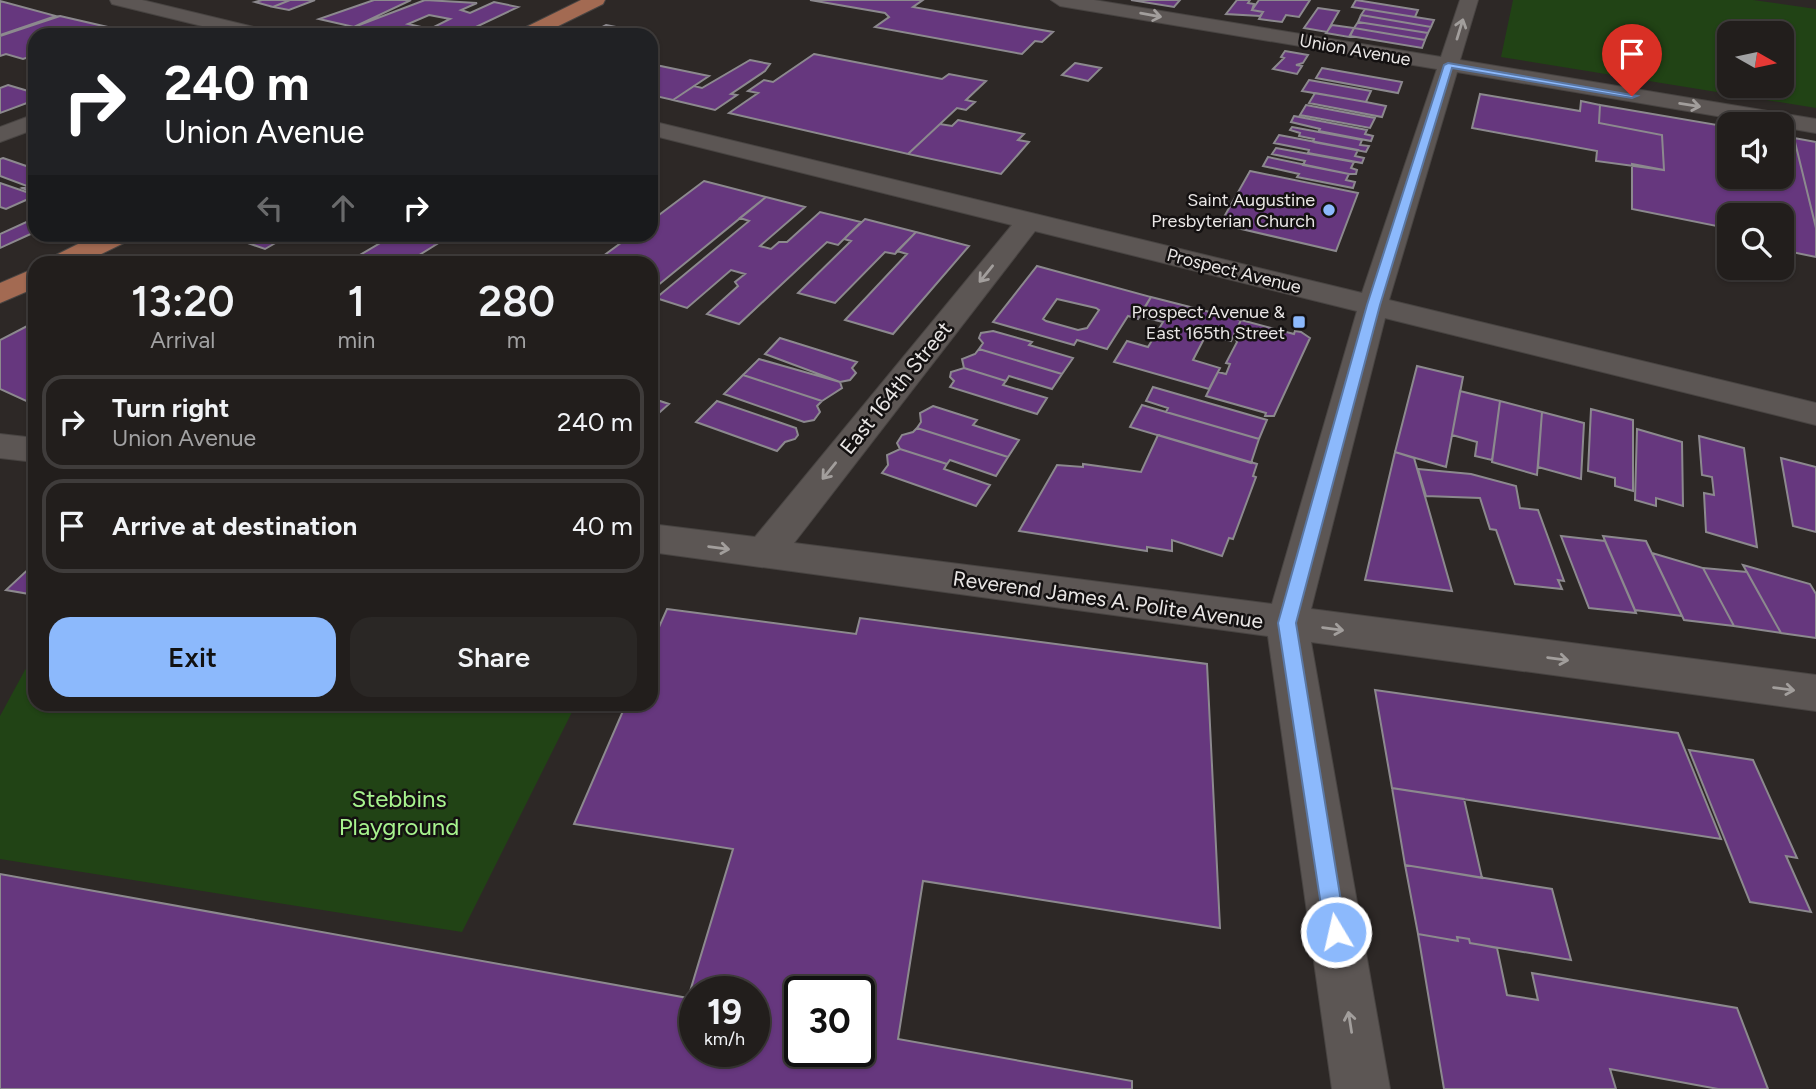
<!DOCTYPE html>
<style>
:root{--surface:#221e1c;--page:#2a2725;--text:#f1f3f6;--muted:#a2a2a3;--line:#3f3c3b;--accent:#8cb9fc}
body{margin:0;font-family:Figtree,sans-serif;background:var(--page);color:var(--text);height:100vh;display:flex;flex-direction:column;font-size:26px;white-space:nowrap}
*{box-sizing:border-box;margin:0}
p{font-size:23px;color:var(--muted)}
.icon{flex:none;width:38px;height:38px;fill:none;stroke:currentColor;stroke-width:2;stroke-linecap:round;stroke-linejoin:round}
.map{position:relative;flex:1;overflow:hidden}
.panel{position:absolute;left:28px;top:256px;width:630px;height:455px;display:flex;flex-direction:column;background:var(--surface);border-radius:21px;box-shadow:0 2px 5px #0004,0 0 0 2px var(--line)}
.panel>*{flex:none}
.top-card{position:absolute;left:28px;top:28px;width:630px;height:214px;border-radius:21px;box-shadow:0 2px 5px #0004,0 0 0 2px var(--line);background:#202124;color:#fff;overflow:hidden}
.needle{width:46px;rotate:99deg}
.fabs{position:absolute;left:1717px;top:21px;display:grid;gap:14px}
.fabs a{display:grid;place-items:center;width:77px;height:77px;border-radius:14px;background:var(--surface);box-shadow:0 2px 5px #0004,0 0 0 2px var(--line);font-size:35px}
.speed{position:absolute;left:679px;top:976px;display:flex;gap:14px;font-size:35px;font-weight:700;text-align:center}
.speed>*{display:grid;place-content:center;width:91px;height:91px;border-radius:50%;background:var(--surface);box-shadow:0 2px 5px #0004,0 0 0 2px var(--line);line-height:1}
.speed small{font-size:18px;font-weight:400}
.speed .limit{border:4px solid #111;border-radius:10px;background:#fff;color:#111}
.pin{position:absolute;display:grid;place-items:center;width:60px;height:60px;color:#fff;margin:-72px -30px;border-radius:50% 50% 50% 0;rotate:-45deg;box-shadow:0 0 7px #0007}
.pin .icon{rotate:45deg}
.me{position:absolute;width:77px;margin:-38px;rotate:351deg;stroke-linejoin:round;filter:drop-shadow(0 0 5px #0008)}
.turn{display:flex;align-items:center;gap:24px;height:147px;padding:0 21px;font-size:32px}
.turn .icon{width:91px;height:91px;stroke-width:2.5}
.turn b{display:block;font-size:49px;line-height:60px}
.lanes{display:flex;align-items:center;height:66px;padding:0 21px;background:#0003;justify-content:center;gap:35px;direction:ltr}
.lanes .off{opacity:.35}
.eta{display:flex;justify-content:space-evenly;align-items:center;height:119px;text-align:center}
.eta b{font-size:42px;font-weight:600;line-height:49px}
.action{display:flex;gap:14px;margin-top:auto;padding:14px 21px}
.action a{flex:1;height:80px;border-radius:21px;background:var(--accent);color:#111;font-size:28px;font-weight:600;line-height:80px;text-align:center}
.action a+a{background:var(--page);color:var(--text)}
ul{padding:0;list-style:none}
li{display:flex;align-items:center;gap:21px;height:94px;margin:0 14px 10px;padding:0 7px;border:4px solid var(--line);border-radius:21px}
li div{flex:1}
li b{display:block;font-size:26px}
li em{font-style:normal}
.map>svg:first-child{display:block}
.green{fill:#214315;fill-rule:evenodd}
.building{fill:#66377e;stroke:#8c898e;stroke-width:2;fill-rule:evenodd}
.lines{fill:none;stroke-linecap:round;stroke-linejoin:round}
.minor-casing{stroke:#484442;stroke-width:2}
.major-casing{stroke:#484442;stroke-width:2}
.minor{fill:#5c5654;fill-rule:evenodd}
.major{fill:#a36a52;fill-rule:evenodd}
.oneway{stroke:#a29e9c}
.route{fill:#8cb9fc;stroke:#5b78a4;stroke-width:2}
.poi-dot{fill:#8cb9fc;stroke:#141111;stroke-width:2.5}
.labels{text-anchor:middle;stroke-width:5;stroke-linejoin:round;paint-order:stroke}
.far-street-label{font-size:18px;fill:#e9e6e5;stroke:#141111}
.far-poi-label{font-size:18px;fill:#e9e6e5;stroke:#141111;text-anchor:end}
.street-label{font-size:21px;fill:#e9e6e5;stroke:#141111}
.near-park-label{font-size:24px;fill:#a7f38e;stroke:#141111}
</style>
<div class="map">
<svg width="1816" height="1089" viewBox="0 0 1816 1089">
<rect width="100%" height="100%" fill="#2d2826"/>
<path class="green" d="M1513,0h240l63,9v99l-315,-51zM1729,33h53v53h-53z
M35,659v45h541l-114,228 -462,-73v-143l25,-46z"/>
<path class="building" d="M262,0h28l-17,7 -18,-5z
M290,0h25l-26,10 -16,-3z
M374,0h37l-57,27 -35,-8z
M425,0l52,3 -16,7 9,3 24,-11 24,5 -59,28h-68l-37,-8zM429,15l21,4 -20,10 -22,-5z
M810,0h113l-10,7 140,25 -11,10 -7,-1 -13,13 -147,-27 14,-10 -4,-4z
M1131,0h49l-6,7z
M1237,0h13l-2,3 6,1 -2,6 11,2 -3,4 -34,-2z
M1259,0h51l-11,17 -13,-2 -4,7 -23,-3 4,-7 -11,-2z
M1356,0l62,10 -3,7 -63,-10z
M0,1l56,15 -56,19z
M1318,8l21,3 -12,21 -23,-4z
M1365,9l50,8 19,3 -3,7 -70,-12z
M1361,15l70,12 -3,6 -70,-11z
M60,16l52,12 -21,7h-56v20l-12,4 -17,-5 -6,2v-20z
M1358,22l70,11 -3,7 -71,-12z
M606,25l45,9 -64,1z
M1332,25l22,3 -5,9 -23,-4z
M1354,28l71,12 -3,8 -72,-12z
M1285,51l23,4 -5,8 -7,2 6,1 -5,8 -24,-5 11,-11 -3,-1z
M814,54l128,25 7,-5 37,7 -20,19 9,2 -9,8 -9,-2 -49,46 -179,-41 29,-20 -10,-2 16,-11 9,2z
M750,60l20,4 -5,7 -34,23 6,1 -22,15 -42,-10 21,-14 8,2z
M1075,63l26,5 -13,13 -26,-6z
M651,64l58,12 -36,24 -22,-5z
M1322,68l80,14 -4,11 -82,-15z
M1309,80l62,11 -5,11 -64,-11z
M8,85l27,8v7l-35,13v-25z
M1315,93l51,9 20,4 -4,11 -73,-14z
M1480,94l100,17 1,-10 19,4 -1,18 63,12 2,35 -68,-9 1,-10 -125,-23z
M1306,105l69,13 -5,10 -70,-13z
M1600,105l129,22v50h53v-41l12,2 22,90v29l-34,-7v-35h-53v24l-10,-2 -2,-11 -85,-17v-45l32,6 -2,-35 -63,-12z
M1294,116l73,14 -2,4 8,2 -2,5 -52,-10 1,-2 -29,-7z
M958,120l66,14 -6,6 11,2 -28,32 -93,-20 32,-30 12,2z
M1292,127l70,13 -2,5 9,1 -3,6 -53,-10 1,-3 -15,-3 1,-3 -10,-3z
M1279,135l79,15 -3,6 9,2 -2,5 -54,-10 1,-3 -35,-7z
M1794,138l22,4v86z
M1276,148l78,14 -3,6 6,2 -1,4h-7l-46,-9 2,-4 -33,-7z
M1268,157l81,17 -3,6 9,2 -2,6 -56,-11 2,-3 -36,-8z
M3,158l32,11v24l-13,-5 5,-2 -27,-10v-17z
M1250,171l108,22 -22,58 -116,-27z
M704,181l62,16 -115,94v-29h-56l38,-28h18v-13z
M0,183l35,12v1l-29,13 -6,-2z
M766,197l39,10 -45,39 11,3 8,-7h8l33,-30 41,10 -23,23 -11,-3 -88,82 -32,-10 31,-28 -3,-4 10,-8 -14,-4 -44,38 -31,-10 93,-77 -9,-3z
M35,218v14l-35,16v-14z
M865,219l51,13 -21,22 -10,-2 -50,51 -37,-10 53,-52 -7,-2z
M916,232l53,14 -76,88 -48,-14 62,-66 -10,-3z
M222,234h69l-26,15z
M386,234h49l-10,7 12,3 -29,18h-60l44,-26z
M1037,266l114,31 -13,22 -10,-3 -21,33 -30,-9 -3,5 -81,-23zM1057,299l39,9 3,2 -12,18 -9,2 -32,-9 -3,-2z
M1151,297l90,23 -10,21 -25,-6 -13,25 27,8 -11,21 -95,-27 13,-21 21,6 15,-25 -24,-6z
M1241,320l53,14 1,-3 6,1 9,6 -36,78h-9l1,-3 -60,-17 12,-24 8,2 4,-10 -4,-1 11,-21 -3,-7z
M35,322v83l-35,-16v-49z
M993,331l39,11 -3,3 44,13 -11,16 -83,-25 4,-6 -4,-5 2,-5z
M780,338l77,24 -5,6 4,5 -6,7 -10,2 -75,-28z
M979,349l83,25 -10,15 -43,-13 -3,5 -42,-13 -2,-9 13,-5z
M759,359l81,23 2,6 -20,13 -79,-26z
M1417,366l46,11 -17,90 -51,-15z
M964,368l42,13 -3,4 44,13 -10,16 -87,-27 4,-6 -4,-4 1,-5z
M743,375l79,26 -5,5 3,6 -6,8 -10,2 -80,-28z
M1153,387l114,33 -8,19 -93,-27 2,-4 -22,-7z
M1460,391l40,10 -8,59 -17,-4 2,-14 -25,-7z
M651,398l18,6 -18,16z
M717,401l79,27 2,7 -3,4 -10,3 -8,9 -81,-29z
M1500,401l42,11 -5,63 -45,-13z
M1142,405l117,34 -8,24 -121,-36z
M933,406l44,14 -4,5 46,15 -11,17 -91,-29 4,-6 -1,-9z
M1591,409l42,11v71l-18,-5v-8l-27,-7z
M1542,412l42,11 -3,56 -43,-12z
M917,428l91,29 -12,19 -46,-16 -3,4 -47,-15 -3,-6 5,-8 11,-3z
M1637,429l45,13 1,64 -27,-8v8l-21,-6z
M1158,435l99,29 -4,12 3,1 -23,62 -4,-1 -7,18 -50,-16v11l-25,-4v4l-128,-20 38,-66 26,2v-3l58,8z
M1699,436l45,12 13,99 -51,-15 -2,-39 10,2 -2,-18 -10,-2z
M900,449l47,15 -3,5 46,16 -14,21 -94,-33 6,-8 -1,-10z
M1395,452l19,6 38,133 -87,-11z
M1781,458l35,9v65l-23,-6z
M1418,469l53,5 45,12 4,22 18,2 26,71 -6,-1 4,9 -47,-5 -19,-54 -6,-1 -10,-31 -54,-2z
M1561,536l44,5 31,72 -47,-5z
M1603,536l43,5 36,75 -47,-6z
M1652,553l51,15 31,58 -50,-6z
M35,563v32l-29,-5z
M1743,565l67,19 6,10v44l-35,-5z
M1703,568l44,4 34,61 -47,-7z
M667,609l189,25 4,-16 347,46 13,264 -297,-47 -25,158 234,42v8h-1132v-215l688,124 45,-149 -159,-25 52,-120h25v-59zM695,992h59v60h-59zM800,992h59v60h-59z
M1375,690l303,43 43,106 -329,-51z
M1689,750l64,10 44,98 -11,-2 25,56 -61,-10z
M1392,788l72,11 18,79 -77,-13z
M1405,865l147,24 19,71 -101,-17 -1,-4 -12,-2 1,4 -40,-7z
M1418,934l40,7 -1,-4 12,2 1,4 27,5 10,47 31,5 -6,-27 205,35 31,81h-50l-108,-20 6,20h-172z"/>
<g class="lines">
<defs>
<path id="minor" d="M110,0h32l128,31 3,4h-34l-127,-31z
M1051,0h43l347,57 19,-57h18l-18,60 356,59v14l-34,-6v-3h-18l-307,-52 -68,228 427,103v22l-431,-107 -74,291 505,66v36l-505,-69 79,447h-58l-64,-453 -617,-84v-28l104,13 257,-312 -361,-90v-14l711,172 75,-224 -377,-63zM1035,231l322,80 -85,293 -478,-61z
M35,114v15l-35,13v-15z
M0,434l35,4v24l-35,-4z"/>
<path id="major" d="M581,0h24l-2,4 -63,31h-25l3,-4z
M98,234h35l-3,6 -45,22h-35l4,-6z
M35,268v20l-35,15v-20z"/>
</defs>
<use href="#minor" class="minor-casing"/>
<use href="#major" class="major-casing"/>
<use href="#minor" class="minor"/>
<use href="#major" class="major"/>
</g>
<defs><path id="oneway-shaft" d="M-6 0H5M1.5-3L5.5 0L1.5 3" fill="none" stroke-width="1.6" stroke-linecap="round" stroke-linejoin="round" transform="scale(1.75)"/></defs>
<g class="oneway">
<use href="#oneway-shaft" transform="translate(1151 15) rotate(10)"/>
<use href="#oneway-shaft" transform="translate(1460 29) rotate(-73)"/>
<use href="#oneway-shaft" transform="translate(1690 105) rotate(9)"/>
<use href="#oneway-shaft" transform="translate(986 274) rotate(129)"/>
<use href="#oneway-shaft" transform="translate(829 471) rotate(129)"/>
<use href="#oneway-shaft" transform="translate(719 548) rotate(8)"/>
<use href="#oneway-shaft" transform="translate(1333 629) rotate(8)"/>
<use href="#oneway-shaft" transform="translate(1558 659) rotate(8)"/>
<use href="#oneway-shaft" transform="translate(1784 689) rotate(8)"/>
<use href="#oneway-shaft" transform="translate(1350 1022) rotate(-99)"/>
</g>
<path class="route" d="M1448,63l189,33 -5,2 -180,-30 -72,237 -84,318 50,309 -3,8 -7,3 -8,-3 -3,-8 -47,-309 89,-318 77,-240z"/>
<g class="poi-dot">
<circle cx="1329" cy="210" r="7"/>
<rect x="1292" y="315" width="14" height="14" rx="3.5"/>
</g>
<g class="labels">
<g class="far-street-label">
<text transform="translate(1355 50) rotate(10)" y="6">Union Avenue</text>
<text transform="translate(1234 271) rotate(14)" y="6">Prospect Avenue</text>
</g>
<g class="far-poi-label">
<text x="1315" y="206">Saint Augustine<tspan x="1315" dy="21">Presbyterian Church</tspan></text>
<text x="1285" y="318">Prospect Avenue &amp;<tspan x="1285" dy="21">East 165th Street</tspan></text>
</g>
<g class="street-label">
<text transform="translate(896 388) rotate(-51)" y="7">East 164th Street</text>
<text transform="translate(1108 600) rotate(8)" y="7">Reverend James A. Polite Avenue</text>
</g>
<g class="near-park-label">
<text x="399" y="807">Stebbins<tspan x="399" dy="28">Playground</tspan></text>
</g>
</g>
</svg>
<div class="fabs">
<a><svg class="needle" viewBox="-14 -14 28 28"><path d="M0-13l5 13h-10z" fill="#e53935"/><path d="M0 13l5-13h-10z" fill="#a2a2a3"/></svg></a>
<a><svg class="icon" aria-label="sound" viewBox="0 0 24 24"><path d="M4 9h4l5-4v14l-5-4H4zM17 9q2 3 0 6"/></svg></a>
<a><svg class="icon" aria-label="search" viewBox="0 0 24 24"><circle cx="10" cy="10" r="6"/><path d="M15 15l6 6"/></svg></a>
</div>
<div class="speed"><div>19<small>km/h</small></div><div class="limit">30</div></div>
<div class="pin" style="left:1632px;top:96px;background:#d93025"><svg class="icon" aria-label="arrive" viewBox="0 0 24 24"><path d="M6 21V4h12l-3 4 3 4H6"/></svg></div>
<svg class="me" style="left:1336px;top:932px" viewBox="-20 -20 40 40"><circle r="17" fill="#8cb9fc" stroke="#fff" stroke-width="3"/><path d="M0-11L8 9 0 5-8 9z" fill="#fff"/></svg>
<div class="top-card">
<div class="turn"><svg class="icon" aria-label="right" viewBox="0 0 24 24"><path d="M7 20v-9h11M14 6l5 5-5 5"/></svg><div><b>240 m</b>Union Avenue</div></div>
<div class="lanes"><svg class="icon off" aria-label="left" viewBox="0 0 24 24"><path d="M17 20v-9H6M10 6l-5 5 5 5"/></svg><svg class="icon off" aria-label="ahead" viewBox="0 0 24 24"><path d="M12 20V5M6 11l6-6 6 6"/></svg><svg class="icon" aria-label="right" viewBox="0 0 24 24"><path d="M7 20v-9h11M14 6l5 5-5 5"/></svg></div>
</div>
<section class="panel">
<div class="eta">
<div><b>13:20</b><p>Arrival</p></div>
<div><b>1</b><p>min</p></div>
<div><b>280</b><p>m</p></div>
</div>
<ul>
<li><svg class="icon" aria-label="right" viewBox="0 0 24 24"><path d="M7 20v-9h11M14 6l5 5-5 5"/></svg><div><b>Turn right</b><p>Union Avenue</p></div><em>240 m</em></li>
<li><svg class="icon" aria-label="arrive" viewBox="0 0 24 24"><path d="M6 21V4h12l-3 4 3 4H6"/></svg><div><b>Arrive at destination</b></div><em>40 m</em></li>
</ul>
<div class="action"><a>Exit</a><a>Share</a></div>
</section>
</div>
